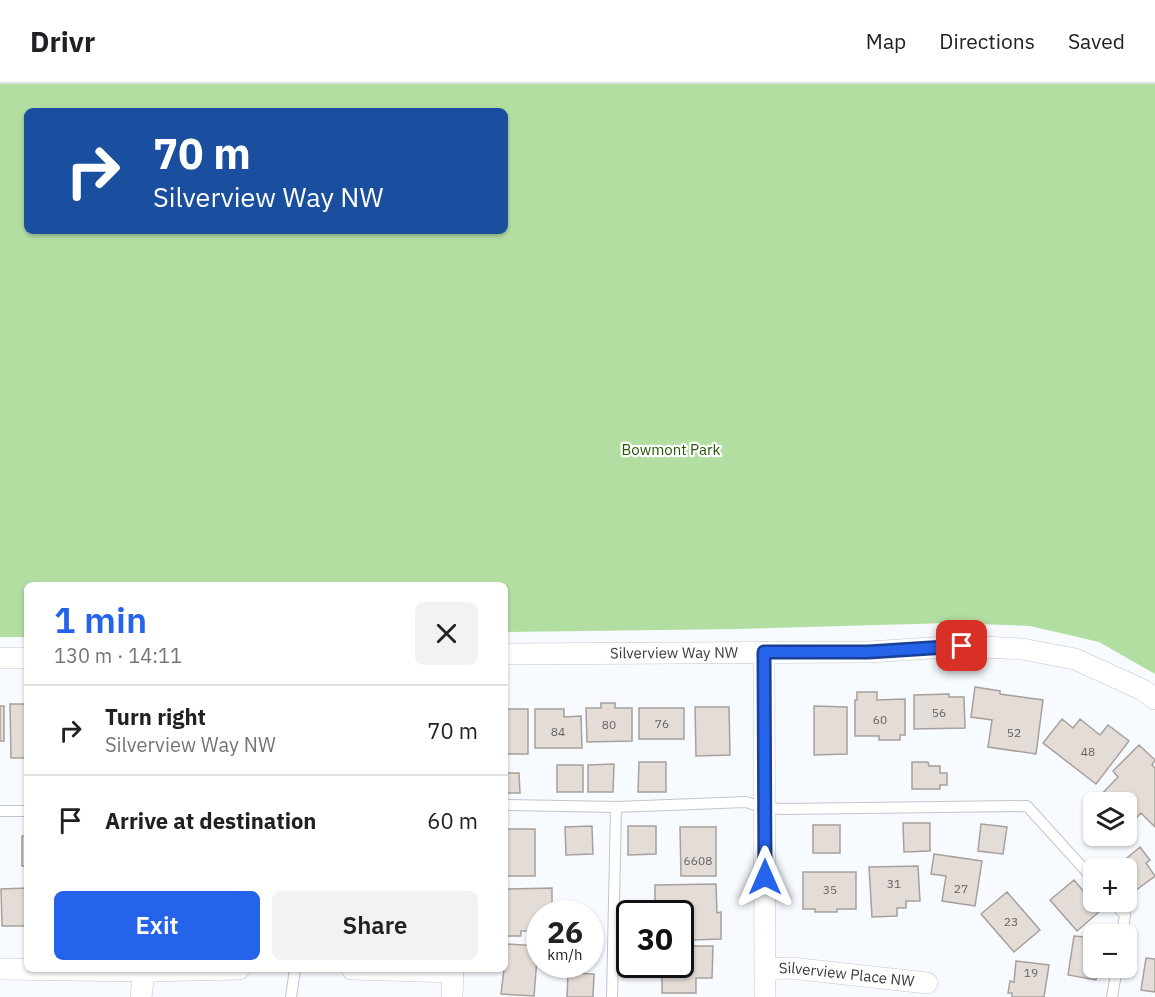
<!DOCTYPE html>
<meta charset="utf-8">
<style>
:root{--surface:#fff;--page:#f2f2f2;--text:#202124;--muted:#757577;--line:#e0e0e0;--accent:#2563eb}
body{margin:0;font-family:"IBM Plex Sans",sans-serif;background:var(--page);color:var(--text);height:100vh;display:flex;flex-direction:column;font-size:22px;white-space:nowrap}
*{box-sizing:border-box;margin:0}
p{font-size:20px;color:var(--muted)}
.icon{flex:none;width:33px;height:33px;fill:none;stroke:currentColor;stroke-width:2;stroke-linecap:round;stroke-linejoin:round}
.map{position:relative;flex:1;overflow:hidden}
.panel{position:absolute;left:24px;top:498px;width:484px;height:390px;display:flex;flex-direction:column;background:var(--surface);border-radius:9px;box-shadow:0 2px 4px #0004}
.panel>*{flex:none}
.guide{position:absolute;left:24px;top:24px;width:484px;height:126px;border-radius:9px;box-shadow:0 2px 4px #0004;background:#1a4fa0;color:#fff;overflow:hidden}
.buttons{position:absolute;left:1083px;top:708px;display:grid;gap:12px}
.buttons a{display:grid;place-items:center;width:54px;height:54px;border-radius:9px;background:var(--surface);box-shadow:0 2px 4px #0004;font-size:30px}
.speed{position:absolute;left:526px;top:816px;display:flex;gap:12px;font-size:30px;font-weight:700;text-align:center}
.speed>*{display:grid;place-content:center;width:78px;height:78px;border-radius:50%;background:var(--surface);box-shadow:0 2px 4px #0004;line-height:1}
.speed small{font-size:15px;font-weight:400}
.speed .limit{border:3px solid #111;border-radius:9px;background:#fff;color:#111}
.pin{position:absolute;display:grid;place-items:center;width:51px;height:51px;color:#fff;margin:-26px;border-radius:12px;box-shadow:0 3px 9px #0006}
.me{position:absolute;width:66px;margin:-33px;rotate:0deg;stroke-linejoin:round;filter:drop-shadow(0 0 4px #0008)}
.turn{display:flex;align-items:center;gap:21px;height:126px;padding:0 30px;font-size:27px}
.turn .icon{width:78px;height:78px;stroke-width:2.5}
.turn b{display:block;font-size:42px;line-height:51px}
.round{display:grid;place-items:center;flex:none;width:63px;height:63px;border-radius:9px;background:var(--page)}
.head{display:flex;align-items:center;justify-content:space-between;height:102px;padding:0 30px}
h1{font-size:36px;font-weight:600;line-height:45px;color:var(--accent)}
.action{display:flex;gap:12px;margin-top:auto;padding:12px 30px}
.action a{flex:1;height:69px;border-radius:9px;background:var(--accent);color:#fff;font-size:24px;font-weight:600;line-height:69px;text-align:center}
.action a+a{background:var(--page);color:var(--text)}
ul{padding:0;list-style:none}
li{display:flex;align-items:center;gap:18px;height:90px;padding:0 30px;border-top:2px solid var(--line)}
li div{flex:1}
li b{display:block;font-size:22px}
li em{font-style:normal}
header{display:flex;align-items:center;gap:36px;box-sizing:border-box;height:84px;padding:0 30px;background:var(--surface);border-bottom:2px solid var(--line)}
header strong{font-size:28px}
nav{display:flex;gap:33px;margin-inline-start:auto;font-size:21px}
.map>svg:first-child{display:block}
.green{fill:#b3dea2;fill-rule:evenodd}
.building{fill:#e3dcd7;stroke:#a7a09c;stroke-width:1.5}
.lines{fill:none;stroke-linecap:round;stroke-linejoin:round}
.lane-casing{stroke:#c0c6cc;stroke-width:12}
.street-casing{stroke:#c0c6cc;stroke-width:22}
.lane{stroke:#fff;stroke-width:10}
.street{stroke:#fff;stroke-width:21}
.route-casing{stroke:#184099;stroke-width:15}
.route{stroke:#2563eb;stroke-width:10}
.labels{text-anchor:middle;stroke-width:4.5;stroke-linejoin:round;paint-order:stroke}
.number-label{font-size:12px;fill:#636263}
.park-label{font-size:15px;fill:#255604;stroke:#fff}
.street-label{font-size:15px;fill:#383a3c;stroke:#fff}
</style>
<header>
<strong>Drivr</strong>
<nav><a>Map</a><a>Directions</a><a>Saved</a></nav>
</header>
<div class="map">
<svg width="1155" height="913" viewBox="0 0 1155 913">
<rect width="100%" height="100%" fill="#f7fbff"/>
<path class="green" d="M0,0h1155v590l-56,-32 -69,-16 -79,-3 -213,6 -232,3v-47h-479v52h-27zM27,27h479v120h-479z"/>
<path class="building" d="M975,603l25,4v3l43,6 -7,54 -48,-7 4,-27 -21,-3z
M857,608h20v8l28,-1v36h-5v5h-21v-4h-24v-36h2z
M949,610v3h15l1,31 -51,1v-34z
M601,619h14v5h17v33l-45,1 -1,-34h15z
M10,620h17v54h-16z
M0,622h4v35h-4z
M814,622l33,1v47l-33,1z
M695,623h34l1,48 -34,1z
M639,624h45v31h-45z
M506,625h22v45h-22z
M535,625h29v8l17,-1 1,32h-47z
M1062,635l11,9 7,-9 20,16 8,-10 21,16 -33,43 -53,-41z
M1139,661l16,15 -3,5 3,3v59l-14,-14 -14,15 -1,-26h-25l-4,-3 21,-22 -5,-6z
M639,678h27v30h-28z
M912,678h16l1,4h11v7h7v12h-7v4h-28z
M614,680l-1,28h-25v-27z
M557,681h26v27h-26z
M506,689h13l1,20h-14z
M903,739h27v28l-26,1z
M981,740l26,3 -4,27 -25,-3z
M813,741h27v28h-27z
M592,742l1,28 -27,1 -1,-28z
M628,742h28v28l-28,1z
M680,743h36v49h-35z
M506,745h29v47h-29z
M22,752h5v30h-5z
M1140,763l10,13 -4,3 9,13 -24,18 -5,-6v-20h-11z
M934,770l48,7 -7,45 -33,-5 4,-25 -15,-2z
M918,782l2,35h-14v7h-9v8l-25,1 -3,-50z
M803,788h53v37h-19v3h-22v-3h-12z
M1074,796l26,31 -23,20 -27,-31z
M716,800l1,29 4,-1v27l-29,1v-3h-11v-23h-16v-4h3v-6h-13v-19z
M27,804v38h-25l-1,-37z
M552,804v26h-12v4h-4v13h-15v5h-15v-47z
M1007,808l33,38 -26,22 -33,-38z
M1074,852l20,2v30h4l-2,12 -28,-5z
M507,860l31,2 -4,50 -33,-2z
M681,862h32l-1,32h-16v15h-34v-29h19z
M1146,874l9,1v33l-14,-2z
M1016,877l33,4 -5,32h-32v-4h-4l2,-12 4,1z
M568,889l26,1 -1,23h-26z"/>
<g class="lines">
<defs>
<path id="lane" d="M506,721l110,2 130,-5 19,6 19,1 243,-3 67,74
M0,727h27
M1113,818l12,13 -3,19
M291,913l4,-28
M612,913l4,-190
M1112,913l5,-29"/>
<g id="street">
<path d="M764,568l1,345"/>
<path id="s1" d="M506,570l363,-2 93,-6 60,3 53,10 68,31 12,9"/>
<path d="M0,574h27"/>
<path d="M0,885l144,2 95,-2"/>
<path d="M352,885l101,3"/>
<path id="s2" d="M766,885l25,-1 136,15"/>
<path d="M141,913l3,-26"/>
<path d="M452,913l1,-28"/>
</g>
</defs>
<use href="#lane" class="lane-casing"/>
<use href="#street" class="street-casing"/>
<use href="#lane" class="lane"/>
<use href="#street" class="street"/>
</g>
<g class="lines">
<defs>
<path id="route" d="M765,793l-1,-225h104l94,-6"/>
</defs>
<use href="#route" class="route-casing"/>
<use href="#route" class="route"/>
</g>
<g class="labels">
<g class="number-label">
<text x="939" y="633">56</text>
<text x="880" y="640">60</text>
<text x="662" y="644">76</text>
<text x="609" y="645">80</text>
<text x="558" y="652">84</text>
<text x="1014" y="653">52</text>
<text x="1088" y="672">48</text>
<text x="698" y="781">6608</text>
<text x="894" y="804">31</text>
<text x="961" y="809">27</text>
<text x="830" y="810">35</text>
<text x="1011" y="842">23</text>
<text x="1031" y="893">19</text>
</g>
<g class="park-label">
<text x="671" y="371">Bowmont Park</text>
</g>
<g class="street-label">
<text dy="5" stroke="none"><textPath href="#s1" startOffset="168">Silverview Way NW</textPath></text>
<text dy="5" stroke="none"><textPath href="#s2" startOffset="81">Silverview Place NW</textPath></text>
</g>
</g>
</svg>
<div class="buttons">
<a><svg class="icon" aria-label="layers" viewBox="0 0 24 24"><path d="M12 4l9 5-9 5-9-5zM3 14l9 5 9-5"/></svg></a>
<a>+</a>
<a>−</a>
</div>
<div class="speed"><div>26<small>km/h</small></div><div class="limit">30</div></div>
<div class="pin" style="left:962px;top:562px;background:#d93025"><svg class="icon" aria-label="arrive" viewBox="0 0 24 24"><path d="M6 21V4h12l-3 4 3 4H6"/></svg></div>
<svg class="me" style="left:765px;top:793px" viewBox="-20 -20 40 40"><path d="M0-17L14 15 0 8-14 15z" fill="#2563eb" stroke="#fff" stroke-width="4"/></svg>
<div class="guide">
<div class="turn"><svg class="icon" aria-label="right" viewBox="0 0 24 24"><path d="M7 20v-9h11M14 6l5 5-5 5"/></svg><div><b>70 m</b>Silverview Way NW</div></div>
</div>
<section class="panel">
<div class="head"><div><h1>1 min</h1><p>130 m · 14:11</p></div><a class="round"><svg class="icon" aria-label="close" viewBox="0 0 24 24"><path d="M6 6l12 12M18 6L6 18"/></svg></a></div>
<ul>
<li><svg class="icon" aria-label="right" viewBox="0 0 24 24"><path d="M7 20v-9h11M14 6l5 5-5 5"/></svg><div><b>Turn right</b><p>Silverview Way NW</p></div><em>70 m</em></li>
<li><svg class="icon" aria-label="arrive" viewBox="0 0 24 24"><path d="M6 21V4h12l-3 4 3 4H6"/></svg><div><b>Arrive at destination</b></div><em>60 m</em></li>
</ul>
<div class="action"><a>Exit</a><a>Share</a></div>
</section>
</div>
